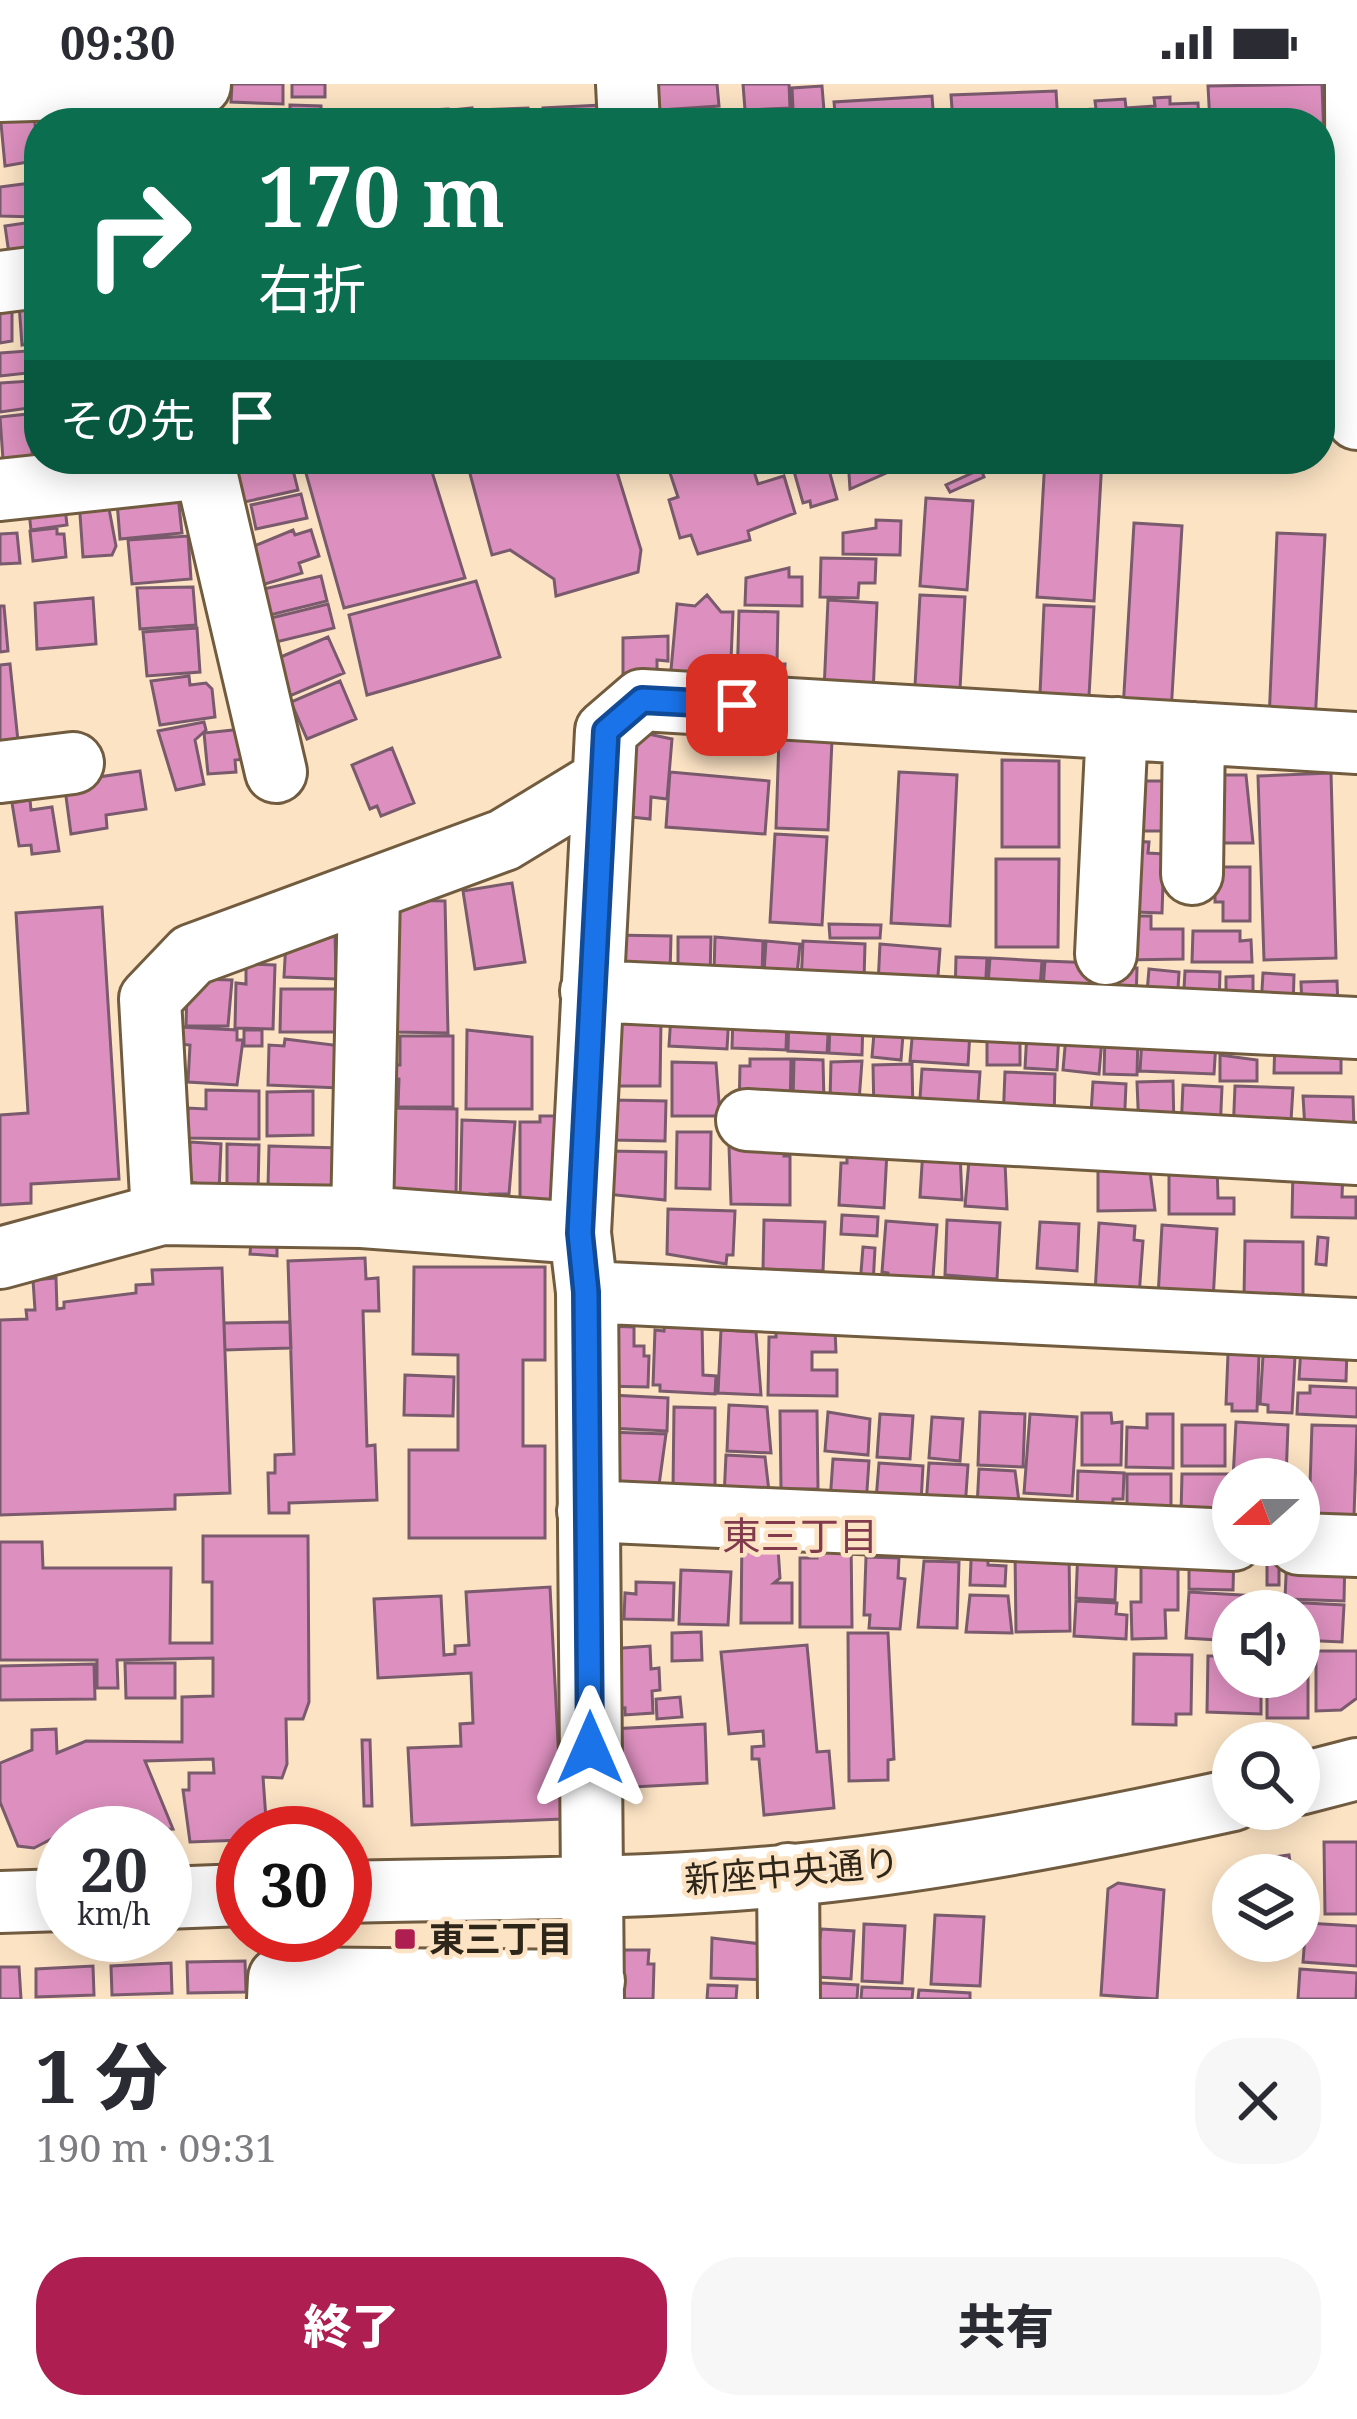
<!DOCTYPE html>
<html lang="ja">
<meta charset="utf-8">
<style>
:root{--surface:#fff;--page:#f7f7f7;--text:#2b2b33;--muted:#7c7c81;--accent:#ae1e51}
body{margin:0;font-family:"Noto Serif","Noto Sans JP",serif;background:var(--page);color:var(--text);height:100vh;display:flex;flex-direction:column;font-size:45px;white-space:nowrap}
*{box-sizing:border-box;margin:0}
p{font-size:39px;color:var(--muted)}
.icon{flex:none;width:66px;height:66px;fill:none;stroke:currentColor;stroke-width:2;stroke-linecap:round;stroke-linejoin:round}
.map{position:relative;height:1915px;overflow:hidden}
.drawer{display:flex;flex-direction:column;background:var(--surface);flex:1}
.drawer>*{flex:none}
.top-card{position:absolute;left:24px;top:24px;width:1311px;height:366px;border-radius:48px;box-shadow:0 6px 30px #0003;background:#0b6e4f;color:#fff;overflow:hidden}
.needle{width:78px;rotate:249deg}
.controls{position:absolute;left:1212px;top:1374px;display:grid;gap:24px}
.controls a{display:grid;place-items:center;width:108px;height:108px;border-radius:50%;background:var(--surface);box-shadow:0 6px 30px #0003;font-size:60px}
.speed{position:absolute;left:36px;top:1722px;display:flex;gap:24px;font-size:60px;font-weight:700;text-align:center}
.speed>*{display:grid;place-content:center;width:156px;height:156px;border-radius:50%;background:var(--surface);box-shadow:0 6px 30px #0003;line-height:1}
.speed small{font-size:30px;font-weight:400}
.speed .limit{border:18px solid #d22;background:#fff;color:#111}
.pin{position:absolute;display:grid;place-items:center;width:102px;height:102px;color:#fff;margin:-51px;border-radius:24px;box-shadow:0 6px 18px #0006}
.me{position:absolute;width:132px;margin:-66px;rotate:0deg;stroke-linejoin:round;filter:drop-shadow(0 0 9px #0008)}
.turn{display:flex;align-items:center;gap:42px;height:252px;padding:0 36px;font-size:54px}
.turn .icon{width:156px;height:156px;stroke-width:2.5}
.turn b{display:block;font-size:84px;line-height:102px}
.then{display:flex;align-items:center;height:114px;padding:0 36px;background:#0003;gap:24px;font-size:45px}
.round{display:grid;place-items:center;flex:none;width:126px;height:126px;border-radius:48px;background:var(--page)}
.overview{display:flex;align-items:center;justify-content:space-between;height:204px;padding:0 36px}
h1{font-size:72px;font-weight:800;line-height:90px}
.cta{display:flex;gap:24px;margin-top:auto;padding:24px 36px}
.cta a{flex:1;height:138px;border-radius:48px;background:var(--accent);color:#fff;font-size:48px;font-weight:800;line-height:138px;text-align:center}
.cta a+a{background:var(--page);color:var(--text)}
.status{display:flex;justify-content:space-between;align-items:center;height:84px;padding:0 60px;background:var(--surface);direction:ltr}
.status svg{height:33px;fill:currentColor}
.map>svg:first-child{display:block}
.building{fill:#dd90bf;stroke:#7a5a6d;stroke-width:3}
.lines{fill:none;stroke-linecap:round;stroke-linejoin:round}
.minor-casing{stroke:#725c40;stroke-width:66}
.minor{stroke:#fff;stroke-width:60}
.route-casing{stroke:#114b97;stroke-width:30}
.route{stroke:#1a73e8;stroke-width:21}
.poi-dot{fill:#ae1e51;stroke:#fce3c4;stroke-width:4.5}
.labels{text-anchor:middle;stroke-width:9;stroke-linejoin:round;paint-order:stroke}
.street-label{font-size:36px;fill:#2f261a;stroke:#fce3c4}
.poi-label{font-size:36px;font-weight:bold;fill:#2f261a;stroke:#fce3c4;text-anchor:start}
.neighbourhood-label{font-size:39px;fill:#823b4c;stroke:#fce3c4}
</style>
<div class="status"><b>09:30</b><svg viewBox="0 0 49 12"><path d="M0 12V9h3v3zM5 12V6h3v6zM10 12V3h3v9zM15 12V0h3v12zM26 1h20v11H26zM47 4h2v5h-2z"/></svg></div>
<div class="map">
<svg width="1357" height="1915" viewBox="0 0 1357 1915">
<rect width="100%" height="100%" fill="#fce3c4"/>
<path class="building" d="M232,0h51v20l-52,-2z
M292,0h33v13h-33z
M644,0h73l2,22 -74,5z
M743,0h46l1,24 -45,2z
M1322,0l2,55 -4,-16h-110l-2,-37z
M822,2l3,37h-45l-2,-13 15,-1 -1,-21z
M1056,7l2,32h-105l-2,-28z
M932,12l2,27h-98l-2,-21z
M1170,13v7l28,-1 1,20h-119l-1,-13 17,-1 -1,-8 30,-2 1,9 29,-2 -1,-8z
M160,21l1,18h-68v-13z
M290,21l31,1v17h-31z
M601,21l1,18h-58l-1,-15z
M33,22l6,54 -34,6 -5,-53z
M472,24l1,15h-21l-1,-13z
M528,24l1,15h-52v-13z
M448,25l2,14h-37l-1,-12z
M224,27l56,1v11h-56z
M347,29l53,3v7h-53z
M31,99l5,34 -36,-1v-29z
M39,137v35l-29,5 -5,-35z
M12,213v44l-12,2v-43z
M39,219v40l-17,2 -3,-41z
M1320,261h10l2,40h-12z
M27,267l1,22 -28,3v-23z
M31,297l5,26 -36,5v-29z
M28,330l6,57 -30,3 -4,-57z
M39,330v45l-2,12 -7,-56z
M302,375h126l37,119 -121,30z
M466,375h147l28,91 -3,22 -82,24 -2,-17 -44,-29 -18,5z
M684,375h66l8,25 26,-8 11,37 -47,18 2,9 -52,14 -7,-19 -11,3 -11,-38 9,-3 -11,-33z
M826,375l11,40 -26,8 -1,-6 -7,2 -12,-42z
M848,375h45l2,10 -45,20z
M1045,375h57l-8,142 -57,-4z
M270,377l2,10 20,-5 6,24 -58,13 -7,-34z
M981,385l3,8 -34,15 -4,-7z
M301,410l6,24 -51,11 -5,-24z
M178,412l4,37 -62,6 -3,-37z
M107,414l9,48 -4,9 -29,2 -4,-57z
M926,414l47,3 -6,89 -47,-4z
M64,415l3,26 -36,5 -3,-27z
M876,436l25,1 -1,34 -57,-1v-21l33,-5z
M1134,439l48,3 -11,187 -48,-3z
M57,444v6h7l2,23 -33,4 -3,-30z
M293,446l2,5 16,-5 8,26 -20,7 3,10 -47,14 -3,-40z
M17,449l3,30 -20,1v-30z
M1277,449l48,2 -10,188 -46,-2z
M188,452l3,43 -59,5 -4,-44z
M821,474l55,1 -1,24h-16l-1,15 -38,-1z
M789,484v9h13v29l-57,-1 1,-27z
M321,492l6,25 -61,15 -7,-26z
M476,497l24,76 -133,38 -18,-80z
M193,503l3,38 -56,4 -3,-41z
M707,511l14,17h12l-2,48 -26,-2 -1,26 -34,-3 7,-77 18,2z
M920,511l45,2 -5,92 -45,-3z
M93,514l3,46 -59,5 -2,-46z
M828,516l49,3 -4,91 -49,-3z
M328,520l6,24 -62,15 -5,-24z
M1044,521l50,2 -5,89 -49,-2z
M0,522h4l4,45 -8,1z
M739,527l39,1 -1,52h8l-1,23 -47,-1z
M197,544l3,44 -53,4 -4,-44z
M668,552v25l-11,-1v15h-34v-37z
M328,553l16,36 -59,25 -9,-39z
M10,580l8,77 -18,9v-85z
M189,592l1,9 16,-2 6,6 3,28 -55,8 -9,-44z
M340,597l16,38 -49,20 -16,-37z
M204,638l2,8 -11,10 9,44 -28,6 -18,-59z
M243,645l3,30 -11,1 1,12 -28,2 -4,-41z
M634,647l38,8 -5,60 -16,-2 -1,22 -29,-3z
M779,654l53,2 -4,90 -52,-2z
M392,664l22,55 -33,13 -4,-10 -7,3 -18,-44z
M1002,676l57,1v86h-57z
M140,687l6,38 -40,6 1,13 -36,6 -6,-45 6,-8z
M670,688l99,9 -4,53 -99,-7z
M899,688l58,3 -7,151 -59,-3z
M1331,689l5,185 -72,2 -6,-184z
M1211,691h35l7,68h-42z
M1132,697h32v50h-31z
M30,716l1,10 21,-3 7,44 -27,3 -1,-9 -12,1 -7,-43z
M775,750l52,3 -5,88 -52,-3z
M1127,757l22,1 -1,11 16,1 -2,59 -26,-1z
M996,775h63l-1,88h-62z
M1215,783h35v54h-27v-19h-8z
M512,799l13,79 -50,7 -12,-78z
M394,816l51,1 3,132 -53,-1z
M102,823l17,272 -88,5v19l-31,2v-90l28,-2 -12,-200z
M1125,832h26v13h32v30l-58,1z
M829,840l52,1 -1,13h-50z
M1193,847h47v10l11,-1 1,22h-60z
M335,850l1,45 -52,-2 2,-36z
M611,851l60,1 -1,38 -59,-1z
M678,853h33l-1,40h-32z
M715,853l48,4 -1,34 -48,-2z
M766,857l34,3 -3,31 -33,-2z
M803,857l62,3 -1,35 -63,5z
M880,860l60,5 -3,40 -59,-4z
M956,873l31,1 -2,37 -30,2z
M990,874l52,3 -3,40 -52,-3z
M1045,877l50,2 -2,41 -51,-2z
M246,880l29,1 -2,64 -38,-1 1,-45 10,1z
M1108,884h29l-1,34h-27z
M1149,885l30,3 -2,34 -31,-2z
M1185,887l35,1 -1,35h-36z
M1263,889l31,2 -1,34 -32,-2z
M1253,892v33h-27v-32z
M198,895l34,1 -4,46h-42l1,-38z
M1337,897l1,26 -36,2 -1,-27z
M281,905h57v43h-58z
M729,930l-2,35 -58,-3 2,-31z
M733,932l54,2 -1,32 -54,-2z
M789,933l40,2 -2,34 -39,-2z
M830,934l33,1 -1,36 -33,-2z
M609,936h52l-1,66h-52z
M179,943l58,3v10h6l-6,45 -49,-3 2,-37 -12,-1z
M913,944l57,4 -2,33 -58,-4z
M987,945h33v36h-33z
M244,946h18v16h-18z
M467,946l65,7v72h-66z
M1027,947l32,1 -2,38 -32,-2z
M874,949l29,2 -2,25 -29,-3z
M400,952h53v71h-55l1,-28 -7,-1 1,-13h7z
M1066,952l36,3 -3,35 -36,-4z
M1105,952l33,1 -1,38 -33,-1z
M1142,954l74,4 -2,32 -74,-3z
M285,955l56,7 -1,42 -72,-3 1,-40 15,1z
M1275,955l66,1v33h-67z
M1220,971l37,5v21h-37z
M750,975h41l-1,54 -51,-1 1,-46h10z
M794,975l29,1 1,42 -31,-1z
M862,977l-3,40 -29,-1 1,-38z
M672,978l44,1 4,53h-48z
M912,980l1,50h-39l-1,-49z
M922,985l58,3 -3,45 -58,-4z
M1005,988l50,2 -1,49 -51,-1z
M1173,997l1,49 -35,1 -2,-49z
M1093,998l33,2 -2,47 -34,-2z
M1183,1001l39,2 -2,45 -39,-1z
M1235,1002l58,2 -3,49 -57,-3z
M206,1006l53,1v48l-72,-1 1,-30 18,1z
M313,1007v44l-46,1v-44z
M1303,1012l50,1 1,33 -49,-1z
M612,1016l54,1 -1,40 -53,-1z
M381,1024l76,1 -1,92 -76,-9z
M540,1032h27l-8,88h-39v-82h20z
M462,1036l53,2 -6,72h-19v10l-30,-1z
M677,1048h34l-1,57 -34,-1z
M190,1058l31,2 -2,47 -24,-1 1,-7 -7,-1z
M227,1060l32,1 -1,47 -31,-4z
M269,1062l71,2 -2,42 -70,-2z
M729,1062l56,1 -1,9h6v49l-59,-1z
M847,1064l40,3 -3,57 -45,-3 2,-42h6z
M923,1065l37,2 2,49 -42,-3z
M607,1067l59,1 -1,48 -59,-6z
M969,1076l36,2 2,47 -42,-3z
M1169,1079h48l1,35h16v16h-65z
M1149,1080l6,46 -57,1v-46z
M1293,1085l50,1 -1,27h14v21l-64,-1z
M668,1125l67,2 -2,44h-6l-1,9 -59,-10z
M842,1131l36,2 -1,19 -36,-2z
M764,1136l61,2 -2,49 -60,-2z
M947,1136l53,3 -3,56 -52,-4z
M886,1137l51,4 -5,65 -45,-4 1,-13 -6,-1z
M1040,1138l39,2 -2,47 -40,-3z
M1099,1139l36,3 -1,14 9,1 -4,55 -44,-3z
M1162,1141l55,4 -4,72 -55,-4z
M1318,1153l10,1 -2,27 -10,-1z
M1245,1157l58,1v56l-59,-1z
M251,1158l26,2v12l-27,-2z
M863,1163l12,1 -2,37h-13z
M365,1174l1,21 12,-1 1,33h-16l4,135 8,-1 2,55 -88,3v10h-20l-1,-40h7v-18l19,-1 -6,-193z
M414,1183h131v93h-22v86h22v92h-136v-88h49v-95l-45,-1z
M222,1184l8,225 -55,2v14l-175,6v-195l27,-1 -1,-9h9l-2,-30 23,-2 1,31 7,-1v-6l72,-9v-8l17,-1 -1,-14z
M290,1238l1,26 -66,2 -1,-27z
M665,1239l37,2 1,50 13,1 -1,18 -55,-3v-6h-7l2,-55 9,1z
M604,1242l30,1v19h10v10h5l-1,31 -46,-1z
M721,1246l35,2 5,63 -43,-2z
M776,1246h59l1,22h-24v18h25v26l-69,-1 1,-58h7z
M1301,1263l46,2 -1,32 -47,-2z
M1228,1270l31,1 -2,56h-25v-7h-6z
M1263,1272l32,1 -3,56 -24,-1v-7l-8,-1z
M405,1291l49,2 -1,39 -49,-1z
M1310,1302l47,2v29l-60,-3 1,-21h12z
M611,1311l57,3 -1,33 -58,-3z
M729,1321l38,2 4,46 -44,-2z
M674,1323l41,1v82h-42z
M780,1327h37l1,78h-37z
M828,1328l42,7 -2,36 -43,-4z
M980,1328l45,2 -2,53 -45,-2z
M1082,1329h29l1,10 10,-1 -1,43h-39z
M880,1330l33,2 -3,43 -33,-2z
M1030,1330l47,3 -5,79 -48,-3z
M1147,1330h26v54l-47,-1 1,-40 20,1z
M932,1333l31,2 -3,42 -31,-3z
M1236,1338l52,3 -2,54h-53z
M1182,1341h43v41h-43z
M1312,1341l45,1 -3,90 -45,-1z
M606,1348l60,2 -7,51 -56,5z
M726,1371l39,2 5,43 -46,-2z
M833,1375l36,2 -3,44 -36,-3z
M879,1379l44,3 -2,37 -45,-3z
M929,1379l39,2 -3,44 -39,-3z
M979,1385l36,2 5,38 -43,-2z
M1078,1387l46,2 -1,26h-10l-1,16 -35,-1z
M1127,1390h44v35l-44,-1z
M1182,1390h46l-1,40h-46z
M742,1450h35l3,44 -6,5h18v40h-51z
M203,1452h105l1,166 -6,17h-17l1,45 -5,14 -19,-1 3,42 -6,14h-17v7l-53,2 -7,-52h6v-17h25l-1,-14 -68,2 28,68 -110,4 -29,15 -16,-2 -18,-44v-39l32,-13v-20l24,-1 1,24 29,-12 96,1v-45l31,-1v-38l-96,2 1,28h-21v-28h-97v-118h42l1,26h128l-1,75h42v-61h-9z
M817,1452h34l1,91h-52v-69h17z
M972,1454l16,18v9l18,1 -1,20 -35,-1z
M1078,1464l39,1 -2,51 -39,-2z
M1189,1465l45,2 -1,39 -44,-1z
M1015,1467h54l1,80 -54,1z
M1287,1469l58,2 -1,46 -59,-2z
M866,1473l33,1 -1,20 7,1 -5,50 -31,-1 1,-13h-6z
M1267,1473h12v28h-12z
M1178,1476v50h-13l1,28 -34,1 -1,-37h10v-41z
M924,1477l35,1 -2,66 -39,-1z
M681,1486l50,2 -3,53 -49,-1z
M636,1498l38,1 -1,37 -49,-1 1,-26 11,1z
M550,1503l12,232 -150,6 -4,-77 53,-2 -1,-22 13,-1 -2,-50 -93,5 -4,-79 67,-3 3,59 11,-1v-8l14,-1 -3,-53z
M1189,1508l87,5 -1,14h-42v30l-47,-3z
M970,1511l38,1 4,37 -46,-1z
M1076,1517l41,2 -1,11 11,1 -1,24 -52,-3z
M1285,1518l59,3 -2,37 -43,-2v-29h-14z
M701,1548l1,28 -30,1v-28z
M848,1549h40l6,126 -6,1v20l-39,1z
M807,1561l10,107 12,-1 5,57 -70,7 -5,-56h-7v-12l12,-1 -1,-15 -34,3 -8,-82z
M650,1562l1,23 8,-1 1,22 -8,1 1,22 -28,2v-7l-12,1 -4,-60z
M1299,1565h9v69h-41v-41h32z
M1316,1567h41v47l-16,12 -25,1z
M1134,1570l58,1 -1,59h-15v11l-43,-1z
M1208,1572h25v21h28v37l-54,-2z
M125,1579h50v35h-49z
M94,1580l1,35 -95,1v-34z
M680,1613l2,20 -25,2 -1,-20z
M705,1640l2,59 -93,5 -3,-59z
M362,1656h8l2,66h-8z
M1324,1758h33v72h-32z
M1289,1771l3,20h-23l-2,-17z
M1118,1799l46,7 -7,109 -56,-4 7,-106z
M935,1831l49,2 -4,69 -49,-2z
M1306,1839l51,3v40l-54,-4z
M864,1840l41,2 -3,57 -40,-2z
M821,1845l33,2 -3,48 -51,-3 2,-39 18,1z
M712,1854l57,7v35l-58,-2z
M617,1866h32l-1,14h6l-1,35h-38z
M245,1877l1,31 -58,1 -1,-31z
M171,1879l1,30 -60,2 -1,-29z
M93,1882l1,29 -58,2v-28z
M0,1883h19l2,32h-21z
M1300,1885l57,4 -1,26h-58z
M802,1898l56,3 -1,14h-56z
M708,1901l29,1 -1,13h-29z
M862,1903l51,2 -1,10h-51z
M919,1906l51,3v6h-52z"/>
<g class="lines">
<defs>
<path id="minor" d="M627,0l2,39
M1356,0l1,335
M0,7l200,-6
M0,198l39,-5
M0,406l205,-22 71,304
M0,688l73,-9
M1192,790l2,-141
M1106,870l11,-226
M591,907l766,37
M747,1036l610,34
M162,1130l-12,-215 42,-44 312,-115 97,-59
M362,1133l7,-323
M580,1149l26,-502 36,-31 715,43
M0,1174l162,-44 200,3 218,16 7,59 6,707
M587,1208l770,37
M588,1427l645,29
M1299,1460l58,2
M1299,1700l58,-15
M788,1790l1,125
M345,1808c167,-4 336,-2 502,-23 130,-16 258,-41 386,-69
M165,1814l78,-3
M0,1818l63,-2
M278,1915l1,-21 315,3"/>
</defs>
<use href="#minor" class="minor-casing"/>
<use href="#minor" class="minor"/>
</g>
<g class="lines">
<defs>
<path id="route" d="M590,1664l-4,-456 -6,-59 26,-502 36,-31 95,5"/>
</defs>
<use href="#route" class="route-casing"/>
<use href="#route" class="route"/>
</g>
<rect class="poi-dot" x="393" y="1843" width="24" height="24" rx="6"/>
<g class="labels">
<g class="street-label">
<text transform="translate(792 1787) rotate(-5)" y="13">新座中央通り</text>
</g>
<g class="poi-label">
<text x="429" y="1868">東三丁目</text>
</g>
<g class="neighbourhood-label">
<text x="800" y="1466">東三丁目</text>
</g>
</g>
</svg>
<div class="controls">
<a><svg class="needle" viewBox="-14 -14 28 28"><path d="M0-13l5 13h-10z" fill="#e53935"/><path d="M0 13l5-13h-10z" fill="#7c7c81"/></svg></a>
<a><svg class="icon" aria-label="sound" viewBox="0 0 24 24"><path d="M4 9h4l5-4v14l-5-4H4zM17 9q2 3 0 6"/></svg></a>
<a><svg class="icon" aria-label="search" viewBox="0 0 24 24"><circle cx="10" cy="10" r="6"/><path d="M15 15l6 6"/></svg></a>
<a><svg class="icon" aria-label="layers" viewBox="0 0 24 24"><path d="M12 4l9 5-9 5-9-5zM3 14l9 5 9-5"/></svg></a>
</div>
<div class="speed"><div>20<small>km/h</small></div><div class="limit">30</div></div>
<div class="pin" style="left:737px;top:621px;background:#d93025"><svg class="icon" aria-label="arrive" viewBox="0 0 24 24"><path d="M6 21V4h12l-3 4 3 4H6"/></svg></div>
<svg class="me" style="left:590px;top:1664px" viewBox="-20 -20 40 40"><path d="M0-17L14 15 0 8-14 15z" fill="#1a73e8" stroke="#fff" stroke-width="4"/></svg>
<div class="top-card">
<div class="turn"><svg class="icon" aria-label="right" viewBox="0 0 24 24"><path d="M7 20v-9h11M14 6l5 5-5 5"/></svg><div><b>170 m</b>右折</div></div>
<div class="then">その先<svg class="icon" aria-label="arrive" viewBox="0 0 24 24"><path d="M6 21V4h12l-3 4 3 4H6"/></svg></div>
</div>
</div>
<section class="drawer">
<div class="overview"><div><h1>1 分</h1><p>190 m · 09:31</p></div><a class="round"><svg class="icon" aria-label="close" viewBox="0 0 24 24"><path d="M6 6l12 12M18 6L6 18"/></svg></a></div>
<div class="cta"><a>終了</a><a>共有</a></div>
</section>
